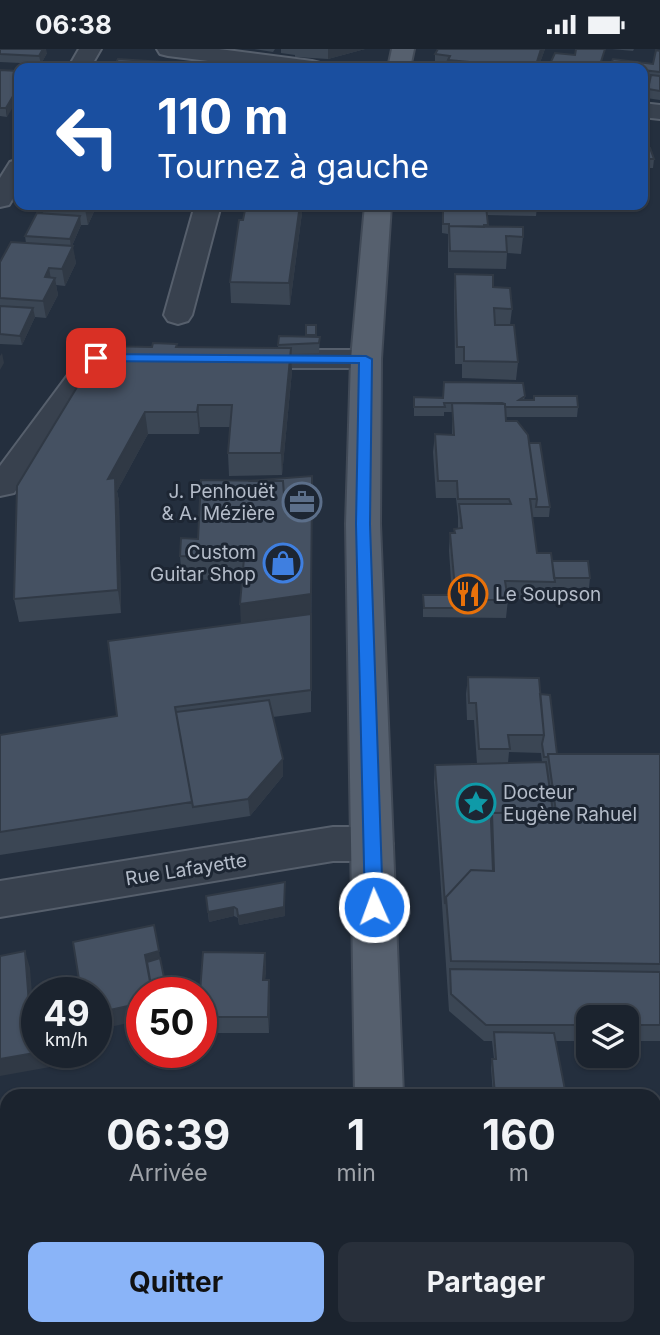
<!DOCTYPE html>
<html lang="fr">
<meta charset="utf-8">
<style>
:root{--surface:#1b232e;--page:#282f3a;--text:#f1f3f6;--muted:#a0a4aa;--line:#39404a;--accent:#8ab4f8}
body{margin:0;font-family:Inter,sans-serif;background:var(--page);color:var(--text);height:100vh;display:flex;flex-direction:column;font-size:26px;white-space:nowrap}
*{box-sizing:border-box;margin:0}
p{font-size:23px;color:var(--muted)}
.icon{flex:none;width:38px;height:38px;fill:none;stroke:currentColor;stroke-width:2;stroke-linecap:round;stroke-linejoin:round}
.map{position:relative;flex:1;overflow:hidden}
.panel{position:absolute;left:0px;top:1040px;width:662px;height:247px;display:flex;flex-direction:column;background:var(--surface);border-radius:21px 21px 0 0;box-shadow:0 2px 5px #0004,0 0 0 2px var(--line)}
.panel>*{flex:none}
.hud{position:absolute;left:14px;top:14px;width:634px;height:147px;border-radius:14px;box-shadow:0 2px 5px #0004,0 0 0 2px var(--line);background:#1a4fa0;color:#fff;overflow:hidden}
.fabs{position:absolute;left:576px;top:956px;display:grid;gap:14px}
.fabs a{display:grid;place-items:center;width:63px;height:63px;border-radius:14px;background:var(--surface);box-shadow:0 2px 5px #0004,0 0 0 2px var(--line);font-size:35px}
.speed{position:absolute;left:21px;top:928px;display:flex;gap:14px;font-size:35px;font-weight:700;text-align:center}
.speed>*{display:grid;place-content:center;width:91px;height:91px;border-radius:50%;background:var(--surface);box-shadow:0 2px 5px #0004,0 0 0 2px var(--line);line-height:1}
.speed small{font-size:18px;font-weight:400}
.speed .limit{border:10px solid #d22;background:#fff;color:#111}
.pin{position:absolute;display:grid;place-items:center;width:60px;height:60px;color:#fff;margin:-30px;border-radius:14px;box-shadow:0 4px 10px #0006}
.me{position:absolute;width:77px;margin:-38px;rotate:358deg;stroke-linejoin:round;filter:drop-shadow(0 0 5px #0008)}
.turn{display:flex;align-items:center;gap:24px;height:147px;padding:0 28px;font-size:32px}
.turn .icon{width:91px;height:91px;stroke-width:2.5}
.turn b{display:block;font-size:49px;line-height:60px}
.eta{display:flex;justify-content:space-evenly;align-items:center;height:119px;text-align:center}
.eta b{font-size:42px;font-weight:700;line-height:49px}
.primary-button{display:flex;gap:14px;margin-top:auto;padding:14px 28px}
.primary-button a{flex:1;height:80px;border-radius:14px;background:var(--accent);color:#111;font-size:28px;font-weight:700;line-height:80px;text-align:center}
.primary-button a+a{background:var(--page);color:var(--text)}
.status{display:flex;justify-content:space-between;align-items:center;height:49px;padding:0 35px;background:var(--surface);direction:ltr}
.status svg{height:19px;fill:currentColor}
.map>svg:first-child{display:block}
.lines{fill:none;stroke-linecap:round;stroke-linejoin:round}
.minor-casing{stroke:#565f6c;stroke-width:4}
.major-casing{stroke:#414a57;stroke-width:4}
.minor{fill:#38414e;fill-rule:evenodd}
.major{fill:#56606e;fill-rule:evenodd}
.wall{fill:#3b4654;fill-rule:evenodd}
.shaded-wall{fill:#303945}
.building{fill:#455162;stroke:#303945;stroke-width:2}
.route{fill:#1a73e8;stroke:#114b97;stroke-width:2}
.labels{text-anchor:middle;stroke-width:6;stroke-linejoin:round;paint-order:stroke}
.poi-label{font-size:19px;fill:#b4bcc9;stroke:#1d2633;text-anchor:end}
.street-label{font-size:19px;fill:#b4bcc9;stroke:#1d2633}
</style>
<div class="status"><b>06:38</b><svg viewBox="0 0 49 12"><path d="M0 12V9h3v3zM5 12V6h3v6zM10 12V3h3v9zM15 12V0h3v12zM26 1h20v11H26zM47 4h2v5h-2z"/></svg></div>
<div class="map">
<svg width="660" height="1286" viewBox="0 0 660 1286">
<rect width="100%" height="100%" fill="#242f3e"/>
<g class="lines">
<defs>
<path id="minor" d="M79,0h22l-11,19h-22z
M157,0h62l93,12 8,2 3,5h-60l-95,-12 -8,-2z
M642,54l18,2v14l-18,-2z
M19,110v29l-10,17 -9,2v-29l10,-16z
M195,156h26l-29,110 -4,6 -10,3 -10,-3 -4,-6z
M96,300l48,3 4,6 -4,6 -39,3 -91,126 -14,3v-30l85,-114z
M238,301h128l11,3 4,6 -4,6 -11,3h-128l-11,-3 -4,-6 4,-6z
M333,778h39l15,5 6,12 -6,12 -15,5h-39l-333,56v-36z"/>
<path id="major" d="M392,0h22l-4,19h-22z
M365,156h26l-10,154 -1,165 23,571h-48l-9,-571 5,-165z
M359,1279h54v7h-54z"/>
</defs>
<use href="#minor" class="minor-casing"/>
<use href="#major" class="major-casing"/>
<use href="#minor" class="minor"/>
<use href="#major" class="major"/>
</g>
<path class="wall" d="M0,0l47,4 -6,11 -41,-2z
M254,0h21l-2,3z
M281,0h84l-37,10 -33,-2v-2l-14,-2z
M438,0h107l-7,19h-103v-14z
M612,0h22l-1,2z
M660,2v49l-14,-2 4,-18 -8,-1v-11h-32l3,-9 40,5z
M0,21l7,47 -7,-1z
M642,98l12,12 -1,9h-11z
M97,156l-9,20h-7l-9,21 4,17 -11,23 -9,-1 2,10 -12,23 -11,-1 -13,28 -22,-1v-82l26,-19 -1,-7 18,-22 -1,-8z
M246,156h57l-13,100 -59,-2 -1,-21z
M445,156h91l1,2 -1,9 -49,-1v12l36,10 -2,17 -14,-1 -1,16 -58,-1v-34l-6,-1v-13l1,-9h7v-3h-5z
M455,225l38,13 19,22 -2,16 8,37 -2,18 -54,-2v-14h-7l-1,-73z
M306,276h10v12h4l-1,16 -28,1 1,17 -10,104 -53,1 -1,-23 2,-26h-30l-1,7h-51l-31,57 2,10 2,112 -102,9 -5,-23 164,-252 100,1 1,-12 27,1z
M525,347l-1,4h9l1,-4 44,11 -1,10h-71v4l23,22 21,64 -1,10h-17l5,36 15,8 38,17 -1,10h-35l-2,12 -44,-1 -2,19 -83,-1v-22h29l-3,-44 1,-18h4v-4l4,-1v-11l-2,-19h-20l-3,-46 2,-18 17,1v-23h-8v4h-30v-19z
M312,427l-1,236 -38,5 10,59 -33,40 -250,39v-120l117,-19 124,-93 1,-42 -60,-2 -2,-23 18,-17 50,-58z
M468,628l72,17 17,60h103v287h-34v-24h-38v24h-33l10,49 12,5h-84l-2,-27 1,-9h2l-2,-18h-8l-35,-30 -15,-229 1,-17 42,-1 -3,-44h-7l-1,-26zM509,703l32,1 1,9 -34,1z
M285,842v25l-46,9 -1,-7 -4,-2 -25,6 -3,-26z
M265,904l1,16 -1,11 5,17 -1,36h-68v-41z
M513,1279h125l1,7h-125z"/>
<path class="shaded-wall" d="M43,0h3l1,4 -6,11 -2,-8z
M328,0h37l-37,10z
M541,0h4l-7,19h-3z
M19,37v11l-12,20 -1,-9z
M87,156h10l-9,20 -3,-16z
M300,156h3l-13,100 -1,-22z
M80,167l1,9 -10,23 -1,-9z
M73,197l3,17 -11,23 -3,-17z
M49,219l3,17 3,-7 3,17 -12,23 -3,-17 2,-24z
M33,259l2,9 -13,28 -2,-9z
M291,299l1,23 -10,104 -1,-22z
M2,304l2,10 -4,7v-14z
M198,356l2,22 -1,7 -2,-22z
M145,363l3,22 -31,57 2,10 2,112 -3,-23 -10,-111z
M312,467l-1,101 -70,10 -1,-23z
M283,710v17l-33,40 -2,-17z
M285,833v34l-46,9 -1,-9z
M234,858v9l-25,6 -1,-10z
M25,902l5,17 4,52 -5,-16z
M159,902l3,17 -14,3 -3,-16z
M265,904l1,16 -2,27 -1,-16z
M269,931l1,17 -1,36 -1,-16z
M142,954v17l-46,10v-17z
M40,1003h8l2,15 -50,9v-17z"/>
<path class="building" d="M0,0h43l-4,7 -39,-2z
M438,0h103l-6,19 -87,-8 2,-4 -15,-2z
M576,0h29l-6,19h-51l7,-15 20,2z
M656,1l4,1v21l-18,-2v-2h-15l-17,-2 3,-7 40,5z
M118,10l44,3 -3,6h-46z
M247,13l40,6h-46z
M0,21l19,1v15l-13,22h-6z
M651,26l9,1v15l-12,-2z
M642,98l8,1 4,11h-12z
M43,156h44l-2,4 -43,-3z
M246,156h54l-11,78 -59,-1 9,-62h4z
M450,156h86l1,2 -51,-1 2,19h-4v2l-35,-1v7v-9h-6v-13h7z
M37,164l43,3 -10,23 -45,-3z
M449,177l74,1v10l-17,-1 1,16 -57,-1z
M11,193l62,4 -11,23 -13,-1 -4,9 10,1 -12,23 -43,-3v-36z
M455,225l38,1v12l17,1 2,21 -18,-1 1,17h19l4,37 -54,-1v-14h-7z
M0,257l33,2 -13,28 -20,-2z
M306,276h10v10h-10z
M279,287l41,1 -1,6 -41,2z
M153,294l24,1 -1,3 115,1 -10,105h-53l4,-48h-34l-1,7h-52l-37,67 7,-1 3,112 -104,9 3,-113 85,-140 50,1z
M444,333l79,1 2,13 -6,4h15v-4h43l1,11h-73v-3l-3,-1h-58l1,4h-31v-10l29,1z
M452,354l53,1 1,17h11l11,14 9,64h-7l7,54h14l4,29 -50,-1 3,19h-52l-6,-67h5l-1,-4 8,-1 -3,-24h52l-2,-5h-51l-1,-18h-19l-3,-47 19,1z
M529,394h11l10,64h-14l1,-8z
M312,427v31v-13l-28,1 -1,-14h-35z
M201,431l82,1 1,14 28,-1 -1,100 -71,10 4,-46 -64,-2 1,-18 17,1z
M552,512h36l2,17h-36z
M423,546h31l1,13h-31z
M311,565v76l-136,17 17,95 -192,30v-97l117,-19 -9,-75z
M468,628l71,1 5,57h-36l2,14h-31l-3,-46h-7z
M540,645l10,1 7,59h-9v3h-4l-2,-13 2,-9z
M269,651l14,59 -35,40 -55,8 -17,-95z
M548,705h112v210l-209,-3 -5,-64 25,-27 23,1 -2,-58 64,-1z
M546,713l7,50 -61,1 -1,8 2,50 -22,-1 -25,27 -1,7 -10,-139z
M285,833l-1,25 -46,9 -1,-7 -3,-2 -26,5 -2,-16z
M154,876l5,26 -14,4 7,37h-10v11l-46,10v-21h-15l-8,-50z
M25,902l4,53 8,-1v49h3l-40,7v-103z
M203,903l62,1 -2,27h6l-1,37h-67v-25h-1z
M160,909l7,34h-15l-5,-30z
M450,920l210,3v53h-34v-8h-38v8h-102l-35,-31z
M494,983l60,1 11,57h11l1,5h-82l-3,-36h4z
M7,1273v6h245v7h-252v-11z
M518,1279h98l1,7h-98z
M616,1279h22l1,7h-22z"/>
<path class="route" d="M96,305l270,2 6,3 -2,165 13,383 -3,5 -6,2 -6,-2 -3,-5 -9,-383 3,-161 -267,-2v-6z"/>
<defs>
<symbol id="office-ring" viewBox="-11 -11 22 22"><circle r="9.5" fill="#1d2633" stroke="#5c6f8a" stroke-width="1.5"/><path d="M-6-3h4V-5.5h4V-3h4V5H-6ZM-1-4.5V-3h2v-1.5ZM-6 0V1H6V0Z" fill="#5c6f8a"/></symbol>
<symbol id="shop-ring" viewBox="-11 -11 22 22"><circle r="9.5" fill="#1d2633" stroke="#3f7fe0" stroke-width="1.5"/><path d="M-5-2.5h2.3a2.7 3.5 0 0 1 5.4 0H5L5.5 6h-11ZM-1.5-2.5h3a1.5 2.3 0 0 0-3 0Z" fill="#3f7fe0"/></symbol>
<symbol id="restaurant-ring" viewBox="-11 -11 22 22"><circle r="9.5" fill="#1d2633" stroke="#e8710a" stroke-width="1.5"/><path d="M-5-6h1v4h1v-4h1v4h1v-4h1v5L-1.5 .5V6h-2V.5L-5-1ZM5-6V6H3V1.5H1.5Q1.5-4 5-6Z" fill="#e8710a"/></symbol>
<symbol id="sight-ring" viewBox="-11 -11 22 22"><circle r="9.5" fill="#1d2633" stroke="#0f9aa8" stroke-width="1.5"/><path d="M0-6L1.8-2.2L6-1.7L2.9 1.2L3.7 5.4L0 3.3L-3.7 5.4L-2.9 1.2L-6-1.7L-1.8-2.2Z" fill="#0f9aa8"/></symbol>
</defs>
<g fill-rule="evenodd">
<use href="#office-ring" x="280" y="431" width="44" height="44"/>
<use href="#shop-ring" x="261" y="492" width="44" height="44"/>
<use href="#restaurant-ring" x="446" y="523" width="44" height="44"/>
<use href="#sight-ring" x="454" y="732" width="44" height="44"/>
</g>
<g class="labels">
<g class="poi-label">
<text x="275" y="449">J. Penhouët<tspan x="275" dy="22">&amp; A. Mézière</tspan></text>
<text x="256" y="510">Custom<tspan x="256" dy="22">Guitar Shop</tspan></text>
<text x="495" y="552" text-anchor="start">Le Soupson</text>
<text x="503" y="750" text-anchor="start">Docteur<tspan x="503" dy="22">Eugène Rahuel</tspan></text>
</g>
<g class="street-label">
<text transform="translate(186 820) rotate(-9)" y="7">Rue Lafayette</text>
</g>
</g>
</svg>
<div class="fabs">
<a><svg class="icon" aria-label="layers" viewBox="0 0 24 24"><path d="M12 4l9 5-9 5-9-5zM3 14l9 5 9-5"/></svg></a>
</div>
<div class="speed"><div>49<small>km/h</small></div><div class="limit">50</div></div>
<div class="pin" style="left:96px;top:309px;background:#d93025"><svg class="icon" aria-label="arrive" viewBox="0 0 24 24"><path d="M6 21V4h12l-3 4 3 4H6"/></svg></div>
<svg class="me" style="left:374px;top:858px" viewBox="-20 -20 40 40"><circle r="17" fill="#1a73e8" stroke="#fff" stroke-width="3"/><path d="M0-11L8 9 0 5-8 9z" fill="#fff"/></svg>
<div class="hud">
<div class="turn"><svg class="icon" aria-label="left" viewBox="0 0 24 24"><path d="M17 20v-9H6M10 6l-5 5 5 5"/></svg><div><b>110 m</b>Tournez à gauche</div></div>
</div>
<section class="panel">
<div class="eta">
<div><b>06:39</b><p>Arrivée</p></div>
<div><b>1</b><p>min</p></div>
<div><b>160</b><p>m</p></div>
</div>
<div class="primary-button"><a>Quitter</a><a>Partager</a></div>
</section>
</div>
